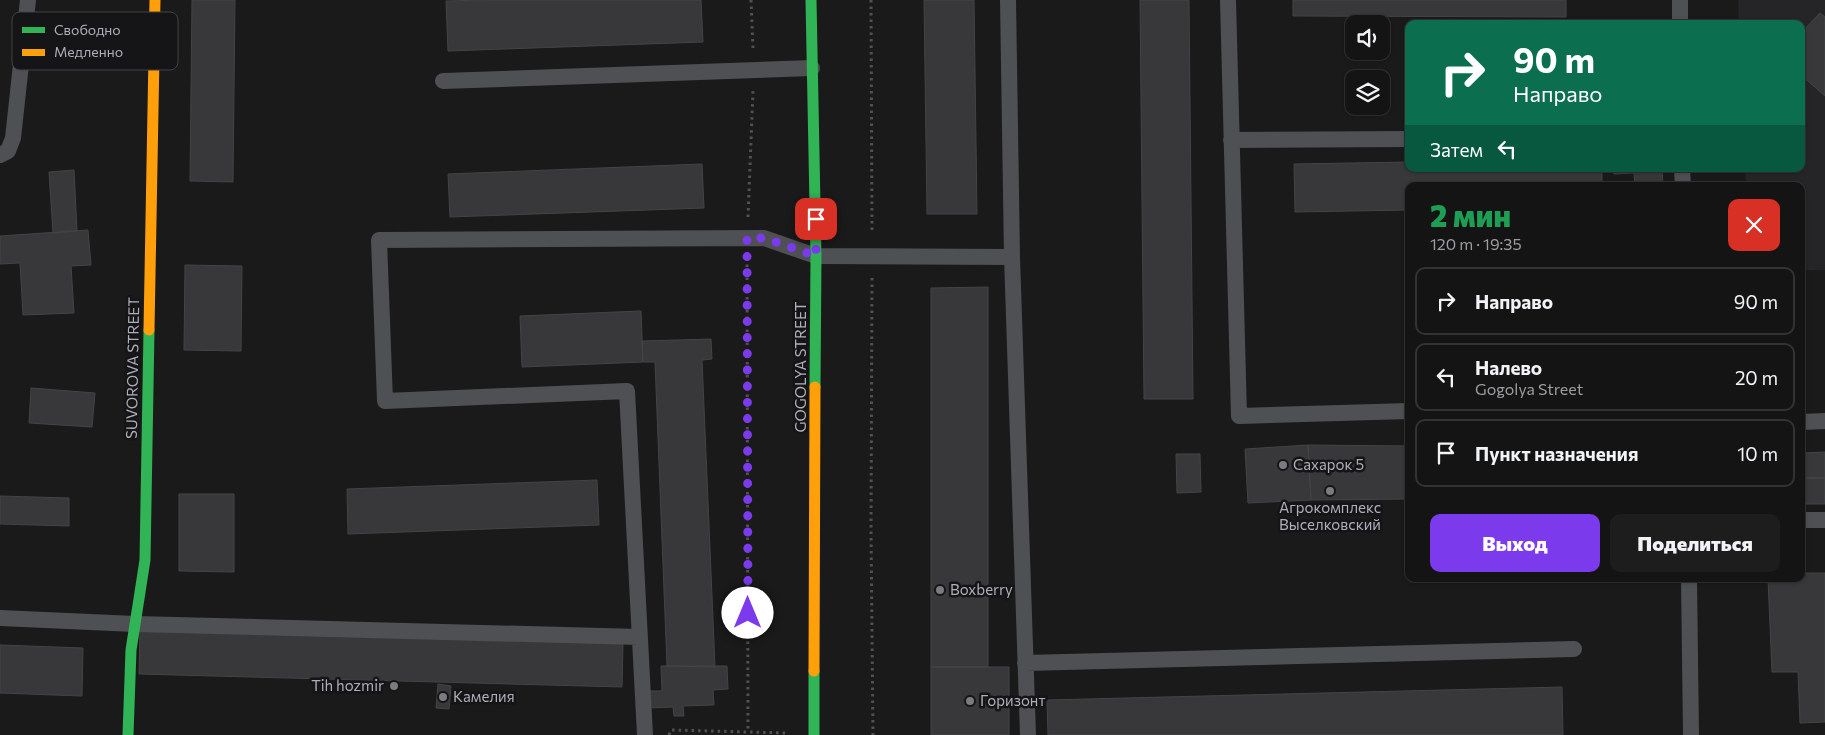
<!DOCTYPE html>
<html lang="ru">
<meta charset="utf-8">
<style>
:root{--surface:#141414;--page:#1d1d1d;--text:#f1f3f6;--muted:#9d9ea0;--line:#333334;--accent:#7c3aed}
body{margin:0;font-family:Commissioner,sans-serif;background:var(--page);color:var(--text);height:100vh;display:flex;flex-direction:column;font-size:19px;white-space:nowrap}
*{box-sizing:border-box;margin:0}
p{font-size:16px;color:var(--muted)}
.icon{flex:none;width:28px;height:28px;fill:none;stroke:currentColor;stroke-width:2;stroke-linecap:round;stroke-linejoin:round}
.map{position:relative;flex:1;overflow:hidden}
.details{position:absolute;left:1405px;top:182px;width:400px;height:400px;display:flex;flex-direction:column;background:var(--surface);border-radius:10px;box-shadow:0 1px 4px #0004,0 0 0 1px var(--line)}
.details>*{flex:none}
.top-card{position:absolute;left:1405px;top:20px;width:400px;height:152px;border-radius:10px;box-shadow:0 1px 4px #0004,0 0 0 1px var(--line);background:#0b6e4f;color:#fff;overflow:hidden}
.controls{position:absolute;left:1345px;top:15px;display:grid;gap:10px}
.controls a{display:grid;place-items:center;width:45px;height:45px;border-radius:10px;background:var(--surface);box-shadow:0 1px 4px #0004,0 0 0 1px var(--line);font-size:25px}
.pin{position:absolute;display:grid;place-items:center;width:42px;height:42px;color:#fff;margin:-21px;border-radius:10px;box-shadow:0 2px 8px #0006}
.me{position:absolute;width:55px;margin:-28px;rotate:0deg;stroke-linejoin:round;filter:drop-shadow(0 0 4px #0008)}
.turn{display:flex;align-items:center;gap:18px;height:105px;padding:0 25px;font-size:22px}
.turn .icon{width:65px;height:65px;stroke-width:2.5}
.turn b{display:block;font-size:35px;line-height:42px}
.then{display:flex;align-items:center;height:48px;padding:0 25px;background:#0003;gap:10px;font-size:19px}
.round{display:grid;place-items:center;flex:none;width:52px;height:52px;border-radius:10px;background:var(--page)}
.head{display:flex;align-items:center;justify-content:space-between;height:85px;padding:0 25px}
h1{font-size:30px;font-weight:800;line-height:38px;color:#1e9e55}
.action{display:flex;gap:10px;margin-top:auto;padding:10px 25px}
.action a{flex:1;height:58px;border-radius:10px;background:var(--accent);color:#fff;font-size:20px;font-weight:800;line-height:58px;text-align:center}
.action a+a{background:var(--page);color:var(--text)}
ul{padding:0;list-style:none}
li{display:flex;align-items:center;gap:15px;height:68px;margin:0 10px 8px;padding:0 15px;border:2px solid var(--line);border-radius:10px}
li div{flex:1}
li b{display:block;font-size:19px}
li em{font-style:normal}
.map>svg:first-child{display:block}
.built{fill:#252427}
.building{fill:#38383a;stroke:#434446}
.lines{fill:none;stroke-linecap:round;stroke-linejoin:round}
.path{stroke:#505153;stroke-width:3;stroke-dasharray:2.5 4;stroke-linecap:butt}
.lane{stroke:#4f5053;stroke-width:16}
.fast{stroke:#30b455;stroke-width:11}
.slow{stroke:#ff9f0a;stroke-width:11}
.route{stroke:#7c3aed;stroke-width:9;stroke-dasharray:0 16.2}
.poi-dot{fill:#7a7c81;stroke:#151416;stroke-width:2}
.labels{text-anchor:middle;stroke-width:5;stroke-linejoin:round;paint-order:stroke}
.street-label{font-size:15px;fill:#adb0b9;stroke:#151416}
.poi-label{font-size:15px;fill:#adb0b9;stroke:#151416;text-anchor:start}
.key{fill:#151416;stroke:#434347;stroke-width:1}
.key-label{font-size:14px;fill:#adb0b9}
</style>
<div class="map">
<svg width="1825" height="735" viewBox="0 0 1825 735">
<rect width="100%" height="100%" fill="#1a1a1a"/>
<path class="built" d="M1738,0h87v270h-24v-84h-55l-1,-17h56v-145h-62z"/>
<path class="building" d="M192,0h43l-2,182 -43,-1z
M483,0h218l2,42 -255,9 -2,-50z
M924,0h50l3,214h-50z
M1140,0h49l4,399h-49z
M1293,0h273v17l-273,-1z
M1820,13l5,4v79l-24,-21v-42z
M1409,162v7h193v17h-193v24l-114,2 -1,-48z
M702,164l2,44 -254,9 -2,-43z
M1613,169h49l1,17h-28l-1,-13 -20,1z
M74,170l3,61 -24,2 -4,-61z
M88,230l3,35 -20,1 3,47 -51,2 -3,-52 -20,1v-28z
M185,265l57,1 -1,85 -57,-1z
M988,287v380h-57v-379z
M641,311l2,51 -121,5 -2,-51z
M711,339l1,20 -10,1 13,307 -48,-1 -12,-304h-12l-1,-21z
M31,388l64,5 -3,34 -63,-4z
M1308,445l101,1v53l-98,1z
M1308,445l3,55 -63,3 -3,-54z
M1825,452v26h-24v-25z
M1176,454h24l1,38 -24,1z
M1801,478h24v26h-24z
M597,480l2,45 -251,9 -1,-45z
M179,494h55v78l-55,-1z
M0,496l69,2v28l-69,-2z
M1801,573h24v149l-25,1 -2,-51h-26l-4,-93h33z
M140,630l483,12 -1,45 -483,-13z
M0,645l83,3 -1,48 -82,-3z
M661,666h66l1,23 -15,1 1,15 -31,1 1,10h-10l-1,-9 -25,1v-17h14z
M931,667h78v68h-78z
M438,684l13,2 -2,23 -13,-1z
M1562,687l1,48h-515l-1,-35z"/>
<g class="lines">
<path class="path" d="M751,0l2,49
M871,0l1,234
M748,217l5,-126
M747,258l1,474
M872,278l-1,252 2,205
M669,735l2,-5 116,3"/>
<path class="lane" d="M1008,0l4,257
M1228,0l11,416 170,-5
M1680,0v24
M443,81l369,-13
M1231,140l178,-1
M0,155l8,-4 5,-13 15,-138
M1682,169l1,17
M1801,422l24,-1
M1801,520h24
M1689,579l2,156
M0,618l135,6 505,13
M1025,663l549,-14
M645,735l-18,-344 -242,10 -6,-161 385,-2 52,18 196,1 16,478"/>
<path class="fast" d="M811,0l5,256 -1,131
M128,735l3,-85 14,-90 4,-230
M814,735v-64"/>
<path class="slow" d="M149,330l6,-330
M814,671l1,-284"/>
</g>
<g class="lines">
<path class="route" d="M748,613l-1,-375h17l52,18v-37"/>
</g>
<g class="poi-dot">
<circle cx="1283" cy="465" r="5"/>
<circle cx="1330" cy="491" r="5"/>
<circle cx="940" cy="590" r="5"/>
<circle cx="394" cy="686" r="5"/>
<circle cx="443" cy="697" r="5"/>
<circle cx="970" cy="701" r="5"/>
</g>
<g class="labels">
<g class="street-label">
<text transform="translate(801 367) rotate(-90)" y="5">GOGOLYA STREET</text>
<text transform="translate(133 368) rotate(-89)" y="5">SUVOROVA STREET</text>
</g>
<g class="poi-label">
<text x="1293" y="470">Сахарок 5</text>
<text x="1330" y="513" text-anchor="middle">Агрокомплекс<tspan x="1330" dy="17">Выселковский</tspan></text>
<text x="950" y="595">Boxberry</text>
<text x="384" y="691" text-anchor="end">Tih hozmir</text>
<text x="453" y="702">Камелия</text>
<text x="980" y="706">Горизонт</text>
</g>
</g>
<rect x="12" y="12" width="166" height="58" rx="8" class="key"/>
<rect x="22" y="27" width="23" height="6" fill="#30b455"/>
<rect x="22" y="49" width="23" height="7" fill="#ff9f0a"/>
<g class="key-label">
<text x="54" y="35">Свободно</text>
<text x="54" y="57">Медленно</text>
</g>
</svg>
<div class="controls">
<a><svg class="icon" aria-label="sound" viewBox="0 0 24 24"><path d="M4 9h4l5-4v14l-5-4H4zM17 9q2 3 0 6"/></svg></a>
<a><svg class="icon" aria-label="layers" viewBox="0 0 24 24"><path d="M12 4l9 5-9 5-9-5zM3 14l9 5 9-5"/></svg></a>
</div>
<div class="pin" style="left:816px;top:219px;background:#d93025"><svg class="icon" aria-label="arrive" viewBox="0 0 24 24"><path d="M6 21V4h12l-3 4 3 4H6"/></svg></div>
<svg class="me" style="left:748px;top:613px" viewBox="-20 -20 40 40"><circle r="19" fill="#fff"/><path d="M0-13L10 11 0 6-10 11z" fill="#7c3aed"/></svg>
<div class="top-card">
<div class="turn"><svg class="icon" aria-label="right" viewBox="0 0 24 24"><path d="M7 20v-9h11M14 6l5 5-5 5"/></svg><div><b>90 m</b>Направо</div></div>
<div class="then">Затем<svg class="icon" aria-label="left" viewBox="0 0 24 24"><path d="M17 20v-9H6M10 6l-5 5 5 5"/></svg></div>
</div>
<section class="details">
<div class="head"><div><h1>2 мин</h1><p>120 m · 19:35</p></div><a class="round" style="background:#d93025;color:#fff"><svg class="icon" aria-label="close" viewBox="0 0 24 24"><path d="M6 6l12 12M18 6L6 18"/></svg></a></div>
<ul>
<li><svg class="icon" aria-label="right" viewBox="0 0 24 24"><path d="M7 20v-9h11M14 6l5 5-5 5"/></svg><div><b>Направо</b></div><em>90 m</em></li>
<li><svg class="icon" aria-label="left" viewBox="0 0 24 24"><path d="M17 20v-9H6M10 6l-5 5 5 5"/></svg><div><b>Налево</b><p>Gogolya Street</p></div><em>20 m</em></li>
<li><svg class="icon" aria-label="arrive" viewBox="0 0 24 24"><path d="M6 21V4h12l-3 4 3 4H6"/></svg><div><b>Пункт назначения</b></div><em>10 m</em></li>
</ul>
<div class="action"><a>Выход</a><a>Поделиться</a></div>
</section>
</div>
